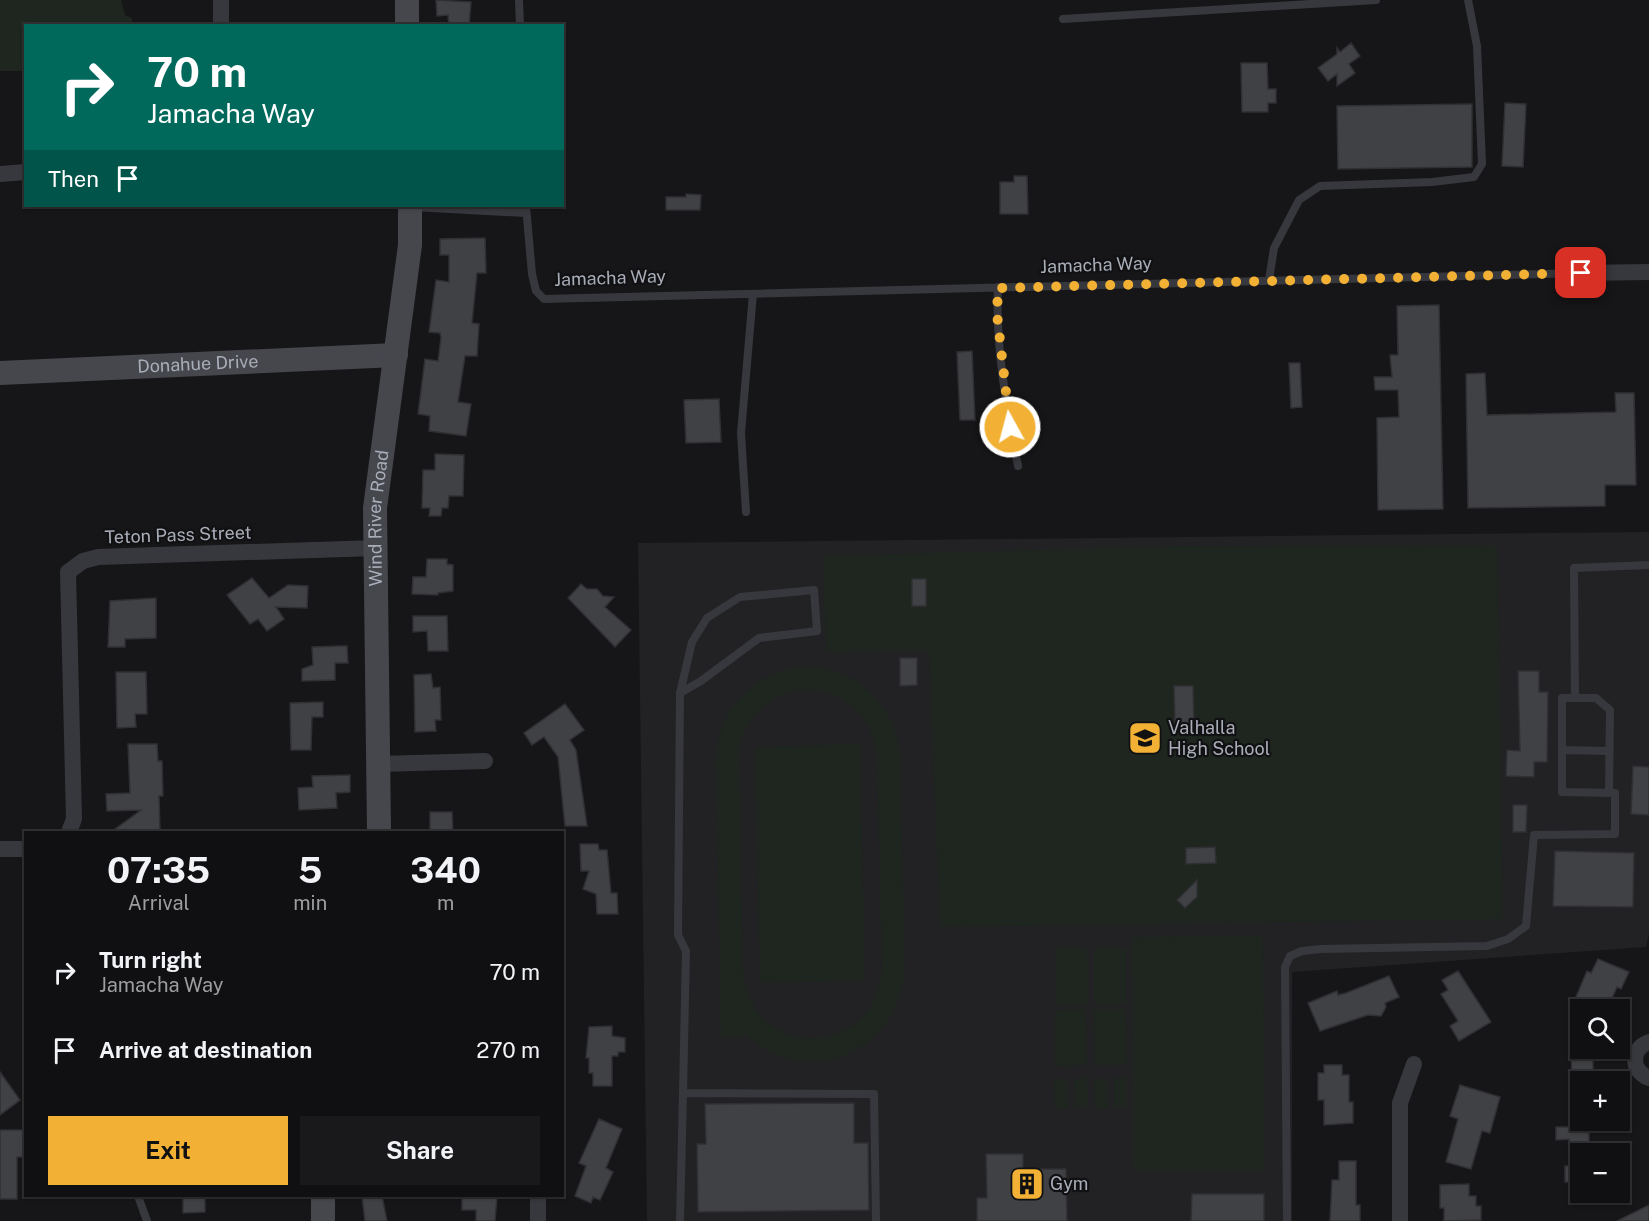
<!DOCTYPE html>
<meta charset="utf-8">
<style>
:root{--surface:#101012;--page:#19191b;--text:#f1f3f6;--muted:#9c9d9f;--line:#303032;--accent:#f2b134}
body{margin:0;font-family:"Public Sans",sans-serif;background:var(--page);color:var(--text);height:100vh;display:flex;flex-direction:column;font-size:22px;white-space:nowrap}
*{box-sizing:border-box;margin:0}
p{font-size:20px;color:var(--muted)}
.icon{flex:none;width:33px;height:33px;fill:none;stroke:currentColor;stroke-width:2;stroke-linecap:round;stroke-linejoin:round}
.map{position:relative;flex:1;overflow:hidden}
.sheet{position:absolute;left:24px;top:831px;width:540px;height:366px;display:flex;flex-direction:column;background:var(--surface);border-radius:0px;box-shadow:0 2px 4px #0004,0 0 0 2px var(--line)}
.sheet>*{flex:none}
.top-card{position:absolute;left:24px;top:24px;width:540px;height:183px;border-radius:0px;box-shadow:0 2px 4px #0004,0 0 0 2px var(--line);background:#00695c;color:#fff;overflow:hidden}
.buttons{position:absolute;left:1570px;top:999px;display:grid;gap:12px}
.buttons a{display:grid;place-items:center;width:60px;height:60px;border-radius:0px;background:var(--surface);box-shadow:0 2px 4px #0004,0 0 0 2px var(--line);font-size:30px}
.pin{position:absolute;display:grid;place-items:center;width:51px;height:51px;color:#fff;margin:-26px;border-radius:12px;box-shadow:0 3px 9px #0006}
.me{position:absolute;width:66px;margin:-33px;rotate:353deg;stroke-linejoin:round;filter:drop-shadow(0 0 4px #0008)}
.turn{display:flex;align-items:center;gap:21px;height:126px;padding:0 24px;font-size:27px}
.turn .icon{width:78px;height:78px;stroke-width:2.5}
.turn b{display:block;font-size:42px;line-height:51px}
.then{display:flex;align-items:center;height:57px;padding:0 24px;background:#0003;gap:12px;font-size:22px}
.eta{display:flex;justify-content:space-evenly;align-items:center;height:102px;text-align:center}
.eta b{font-size:36px;font-weight:700;line-height:42px}
.action{display:flex;gap:12px;margin-top:auto;padding:12px 24px}
.action a{flex:1;height:69px;border-radius:0px;background:var(--accent);color:#111;font-size:24px;font-weight:700;line-height:69px;text-align:center}
.action a+a{background:var(--page);color:var(--text)}
ul{padding:0;list-style:none}
li{display:flex;align-items:center;gap:18px;height:78px;padding:0 24px}
li div{flex:1}
li b{display:block;font-size:22px}
li em{font-style:normal}
.map>svg:first-child{display:block}
.built{fill:#222225}
.green{fill:#1e261f;fill-rule:evenodd}
.building{fill:#404145;stroke:#303034;stroke-width:1.5}
.lines{fill:none;stroke-linecap:round;stroke-linejoin:round}
.lane{stroke:#37383d;stroke-width:8}
.street{stroke:#37383d;stroke-width:16}
.secondary{stroke:#45474d;stroke-width:24}
.route{stroke:#f2b134;stroke-width:10;stroke-dasharray:0 18}
.labels{text-anchor:middle;stroke-width:4.5;stroke-linejoin:round;paint-order:stroke}
.street-label{font-size:18px;fill:#a8adb8;stroke:#111113}
.poi-label{font-size:18px;fill:#a8adb8;stroke:#111113;text-anchor:start}
</style>
<div class="map">
<svg width="1649" height="1221" viewBox="0 0 1649 1221">
<rect width="100%" height="100%" fill="#161618"/>
<path class="built" d="M1649,532v401l-3,14 -354,25v249h-645l-9,-678z"/>
<path class="green" d="M0,0h121l4,15 7,3v7l-106,1 -1,45h-25z
M1497,545l6,374 -563,8 -11,-276 -103,1 -3,-96 359,-10z
M806,666c52,3 89,37 94,90l5,212c-5,84 -98,125 -160,65v3l-24,1 -5,-277c3,-53 37,-89 90,-94zM796,690c44,-4 76,23 81,66l5,212c-7,92 -130,94 -139,3l-4,-222c7,-31 27,-51 57,-59z
M860,744l5,237 -105,2 -5,-236z
M1263,936l1,235h-131l-1,-234z
M1055,948h32l1,56h-32z
M1094,948h32v56h-32z
M1086,1009l1,56 -32,1v-56z
M1094,1009h32l1,56h-32z
M1087,1078l1,29h-13l-1,-28z
M1114,1078h13v29h-13z
M1054,1079h13l1,29h-13z
M1094,1079h13l1,29h-13z"/>
<path class="building" d="M436,0l35,2 -2,24h-20l-1,-11 -11,1z
M1351,43l9,13 -11,8 6,9 -18,13v-12l-9,7 -10,-13 19,-14v-6l3,4z
M1241,63h26l1,26h8v14h-8v9h-26z
M1505,103l21,1 -3,63 -21,-1z
M1472,104v63l-134,2 -1,-63z
M1014,176h13l1,38h-28v-32h14z
M686,194l15,1 -1,15h-34v-13h20z
M485,238l1,35h-9l-5,50 7,1 -2,32h-12l-7,46 13,2 -5,32 -37,-5 1,-15 -12,-2 7,-55 13,2 3,-23 -1,-5 -11,-1 7,-52 13,2v-27h-9v-16z
M1439,305l4,204 -65,1 -1,-92 22,-1 -1,-27h-23l-1,-13h18l-2,-22h8l-1,-49z
M972,351l3,69h-15l-3,-68z
M1289,363h11l2,44 -11,1z
M1485,373l2,42 129,-3 -1,-19h19l2,92h-31v21l-137,2 -2,-134z
M719,399l2,43 -35,1 -2,-43z
M435,454l29,1 -1,41h-14l-1,12h-6l-1,8h-12l1,-8h-8l1,-38h12z
M427,559h20v5l6,1v26l-15,2v2l-26,-1 1,-17h13z
M252,578l17,20 19,-13 20,1 -1,22 -31,-1 8,12 -17,12 -9,-12 -8,5 -23,-29z
M912,579h14v27h-14z
M581,584l6,5h10l6,7 11,1 -9,10 26,23 -16,17 -47,-49z
M156,598v40l-31,1v8h-17l2,-46z
M413,616h34l1,35h-20l-1,-20 -14,1z
M340,646h7l1,17h-13v17l-33,1v-12l11,-4 -1,-18z
M900,658h17v27l-17,1z
M1518,671h21v21h9l-1,70h-13v15l-28,-1 1,-26 13,1z
M116,672h30l1,42h-12l1,13 -19,1z
M431,674l2,14 7,-1 1,33h-6l1,11 -21,1 -1,-57z
M1174,686h19l1,40 -19,1z
M323,702v15h-11l-1,33h-20l-1,-47z
M565,704l19,26 -14,10 6,10 11,76h-22l-7,-69 -14,-20 -12,8 -8,-12z
M128,744h29l1,17h4l1,35h-4l1,36h-49l30,-22 -34,1 -1,-17 24,-1z
M1633,766l16,1v48l-18,-1z
M350,775v17l-14,1 1,15 -38,2 -1,-22 15,-1 -1,-11z
M1513,805h14l-1,27h-13z
M430,812h22l1,20h-23z
M580,844h18l1,6h8l4,43h6l1,21h-21l-1,-20 -13,-5 6,-18h-8z
M1215,847l1,16 -30,1v-16z
M1555,851l79,2 -1,54 -80,-1z
M1197,880v17l-12,11 -8,-8z
M1598,959l31,13 -8,17 -4,-2 -10,23h-27l-5,-7 1,-6 11,-26 4,2z
M1458,971l33,51 -32,19 -9,-15 8,-5 -17,-27 7,-4 -6,-10z
M1389,976l10,21 -14,6 1,4 -5,9 -13,-1 -48,16 -12,-28 29,-12 1,4 8,-2z
M612,1026v10l13,2v14h-7v4h-6v30h-19v-13h-4v-15h-3l3,-31z
M1571,1048h22v34h-21z
M1324,1065h18v10h7v27h4v21l-29,2v-25h-6v-27h6z
M0,1072l20,28 -20,15z
M1460,1085l40,12 -10,36 -8,-2 -11,38 -25,-7 12,-43 -8,-3z
M854,1103v40h14l1,67 -171,2 -1,-68h9l-1,-40z
M599,1119l23,10 -16,39 7,4 -13,28 -7,-3 -2,6 -16,-7 11,-30 -7,-3z
M1556,1127h33v27h-8v28h-16v-16h4v-27l-13,1z
M0,1130h24v27h-7v42h-17z
M986,1154h37v15h43l1,52h-90v-23h10z
M1339,1161h17v44h4v16h-30l2,-41h7z
M1469,1184v12h7v10h5v14l-37,1v-13h-4v-23z
M1192,1194h72v27h-73z
M183,1196h22v16l-22,1z
M362,1196h20l5,25h-22z
M462,1196h35l-2,25h-19v-11h-14z
M1649,1205v16h-32z"/>
<g class="lines">
<path class="lane" d="M519,0l1,26
M1063,19l313,-19
M526,206l6,68 4,17 8,8 1037,-26
M413,207l113,6
M1269,280l5,-32 25,-48 21,-14 112,-4 42,-5 8,-13 -5,-118 -9,-46
M998,287c-3,59 9,122 20,179
M746,512l-5,-79 12,-139
M680,693l21,-12 58,-43 58,-7 -3,-41 -74,7 -33,21 -15,24 -12,51 -2,242 8,16 -3,142
M1575,698h21l14,12 -1,82
M1562,750l47,1
M138,1196l9,25
M680,1221l3,-128 191,1 2,127
M1287,1221l-2,-254 5,-11 12,-5 19,-2 166,-3 21,-7 18,-13 8,-91 81,-1v-41l-53,-1v-94h13l-1,-130 75,-3"/>
<path class="street" d="M221,0v26
M0,174l26,-2
M1581,273l68,-1
M379,764l106,-3
M69,832l5,-13 -6,-247 15,-11 15,-4 277,-9
M0,849h26
M1649,1042c-19,7 -18,29 0,36
M538,1196v25
M1400,1221v-118l14,-39"/>
<g class="secondary">
<path d="M407,0v26"/>
<path id="s1" d="M0,373l396,-18"/>
<path id="s2" d="M379,832l-4,-324 35,-263v-39"/>
<path d="M323,1196v25"/>
</g>
</g>
<g class="lines">
<path class="route" d="M1010,427l-13,-113 1,-26 583,-15"/>
</g>
<defs>
<symbol id="school-square" viewBox="-11 -11 22 22"><rect x="-9" y="-9" width="18" height="18" rx="4" fill="#f2b134" stroke="#111113"/><path d="M0-5L7-2L0 1L-7-2ZM-4 1L0 2.5L4 1V4Q0 6-4 4Z" fill="#111"/></symbol>
<symbol id="building-square" viewBox="-11 -11 22 22"><rect x="-9" y="-9" width="18" height="18" rx="4" fill="#f2b134" stroke="#111113"/><path d="M-4-6H4V6H1V3H-1V6H-4ZM-2.5-4.3h1.7v1.8h-1.7ZM.8-4.3h1.7v1.8H.8ZM-2.5-1h1.7V.8h-1.7ZM.8-1h1.7V.8H.8Z" fill="#111"/></symbol>
</defs>
<g fill-rule="evenodd">
<use href="#school-square" x="1126" y="719" width="38" height="38"/>
<use href="#building-square" x="1008" y="1165" width="38" height="38"/>
</g>
<g class="labels">
<g class="street-label">
<text transform="translate(1096 265) rotate(-2)" y="6">Jamacha Way</text>
<text transform="translate(610 278) rotate(-2)" y="6">Jamacha Way</text>
<text dy="6" stroke="none"><textPath href="#s1" startOffset="198">Donahue Drive</textPath></text>
<text dy="6" stroke="none"><textPath href="#s2" startOffset="314">Wind River Road</textPath></text>
<text transform="translate(178 535) rotate(-2)" y="6">Teton Pass Street</text>
</g>
<g class="poi-label">
<text x="1168" y="734">Valhalla<tspan x="1168" dy="21">High School</tspan></text>
<text x="1050" y="1190">Gym</text>
</g>
</g>
</svg>
<div class="buttons">
<a><svg class="icon" aria-label="search" viewBox="0 0 24 24"><circle cx="10" cy="10" r="6"/><path d="M15 15l6 6"/></svg></a>
<a>+</a>
<a>−</a>
</div>
<div class="pin" style="left:1581px;top:273px;background:#d93025"><svg class="icon" aria-label="arrive" viewBox="0 0 24 24"><path d="M6 21V4h12l-3 4 3 4H6"/></svg></div>
<svg class="me" style="left:1010px;top:427px" viewBox="-20 -20 40 40"><circle r="17" fill="#f2b134" stroke="#fff" stroke-width="3"/><path d="M0-11L8 9 0 5-8 9z" fill="#fff"/></svg>
<div class="top-card">
<div class="turn"><svg class="icon" aria-label="right" viewBox="0 0 24 24"><path d="M7 20v-9h11M14 6l5 5-5 5"/></svg><div><b>70 m</b>Jamacha Way</div></div>
<div class="then">Then<svg class="icon" aria-label="arrive" viewBox="0 0 24 24"><path d="M6 21V4h12l-3 4 3 4H6"/></svg></div>
</div>
<section class="sheet">
<div class="eta">
<div><b>07:35</b><p>Arrival</p></div>
<div><b>5</b><p>min</p></div>
<div><b>340</b><p>m</p></div>
</div>
<ul>
<li><svg class="icon" aria-label="right" viewBox="0 0 24 24"><path d="M7 20v-9h11M14 6l5 5-5 5"/></svg><div><b>Turn right</b><p>Jamacha Way</p></div><em>70 m</em></li>
<li><svg class="icon" aria-label="arrive" viewBox="0 0 24 24"><path d="M6 21V4h12l-3 4 3 4H6"/></svg><div><b>Arrive at destination</b></div><em>270 m</em></li>
</ul>
<div class="action"><a>Exit</a><a>Share</a></div>
</section>
</div>
